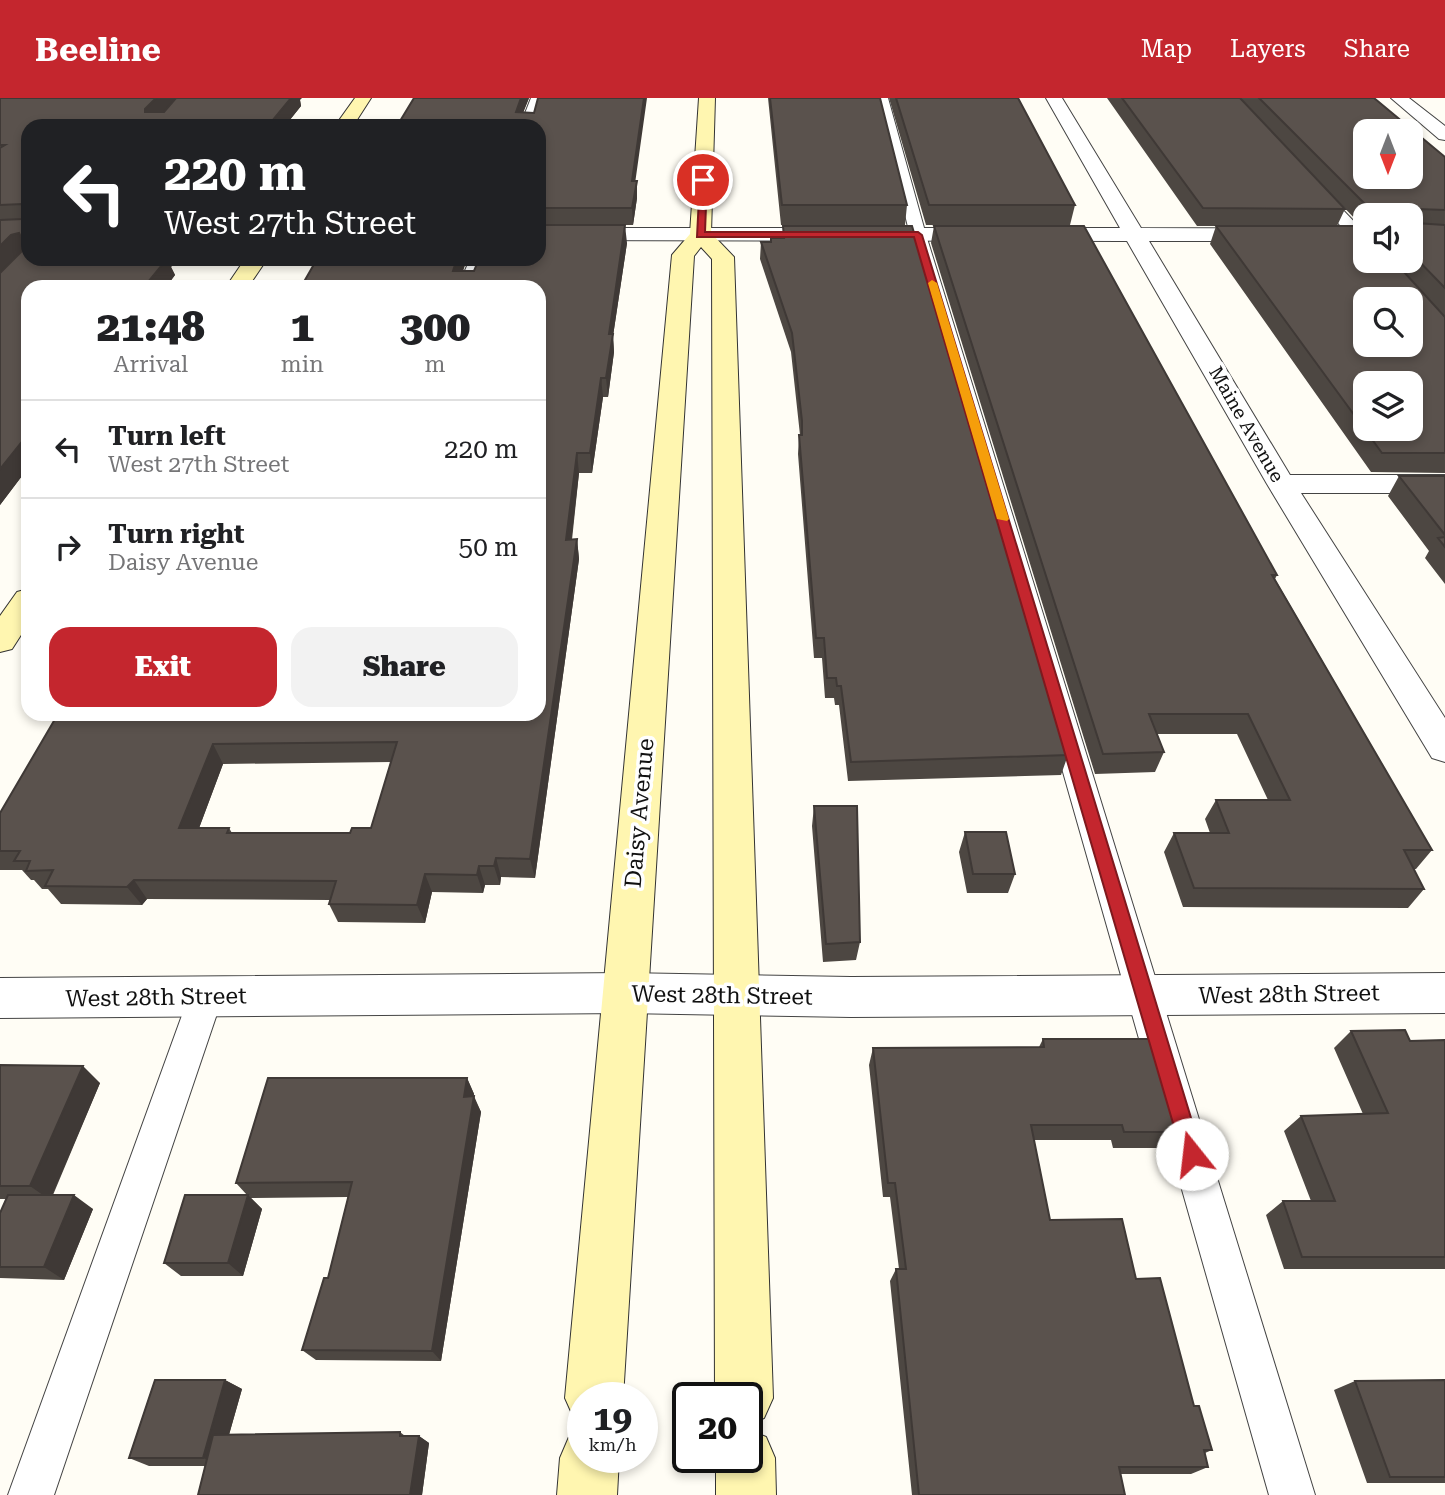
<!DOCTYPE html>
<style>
:root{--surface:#fff;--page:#f2f2f2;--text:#202124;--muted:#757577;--line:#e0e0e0;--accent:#c4262e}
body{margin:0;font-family:"Roboto Serif",serif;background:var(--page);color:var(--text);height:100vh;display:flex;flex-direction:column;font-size:26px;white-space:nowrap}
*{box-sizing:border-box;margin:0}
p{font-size:23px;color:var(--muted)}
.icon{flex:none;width:38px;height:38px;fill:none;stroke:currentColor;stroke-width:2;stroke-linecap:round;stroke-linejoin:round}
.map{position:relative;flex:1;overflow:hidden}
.drawer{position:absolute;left:21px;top:182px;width:525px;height:441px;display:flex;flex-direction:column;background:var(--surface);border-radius:21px;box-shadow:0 4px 10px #0003}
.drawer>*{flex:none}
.top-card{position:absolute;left:21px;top:21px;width:525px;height:147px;border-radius:21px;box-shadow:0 4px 10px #0003;background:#202124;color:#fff;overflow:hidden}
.needle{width:46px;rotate:180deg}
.fabs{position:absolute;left:1353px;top:21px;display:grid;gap:14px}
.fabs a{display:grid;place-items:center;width:70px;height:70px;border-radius:14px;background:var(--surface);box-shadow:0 4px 10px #0003;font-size:35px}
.speed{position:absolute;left:567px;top:1284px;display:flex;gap:14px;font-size:35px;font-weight:700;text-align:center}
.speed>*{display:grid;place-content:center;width:91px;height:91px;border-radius:50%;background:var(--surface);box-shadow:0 4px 10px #0003;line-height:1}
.speed small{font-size:18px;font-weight:400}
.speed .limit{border:4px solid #111;border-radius:10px;background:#fff;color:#111}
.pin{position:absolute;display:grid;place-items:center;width:60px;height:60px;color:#fff;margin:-30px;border:4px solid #fff;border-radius:50%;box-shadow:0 2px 7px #0007}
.me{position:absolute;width:77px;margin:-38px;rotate:344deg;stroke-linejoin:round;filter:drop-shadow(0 0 5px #0008)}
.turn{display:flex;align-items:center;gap:24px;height:147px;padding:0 28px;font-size:32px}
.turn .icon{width:91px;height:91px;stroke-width:2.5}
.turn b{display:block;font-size:49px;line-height:60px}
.eta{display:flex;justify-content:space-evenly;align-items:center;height:119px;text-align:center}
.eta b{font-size:42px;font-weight:800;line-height:49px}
.cta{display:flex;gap:14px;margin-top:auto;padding:14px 28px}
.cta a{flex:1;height:80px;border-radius:21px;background:var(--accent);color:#fff;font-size:28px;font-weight:800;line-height:80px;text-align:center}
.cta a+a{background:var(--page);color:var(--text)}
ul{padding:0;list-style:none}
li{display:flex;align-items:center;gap:21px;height:98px;padding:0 28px;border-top:2px solid var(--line)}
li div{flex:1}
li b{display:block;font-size:26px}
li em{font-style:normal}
header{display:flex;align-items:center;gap:42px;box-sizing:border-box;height:98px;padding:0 35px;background:var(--accent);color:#fff}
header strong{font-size:33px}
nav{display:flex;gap:38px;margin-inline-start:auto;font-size:24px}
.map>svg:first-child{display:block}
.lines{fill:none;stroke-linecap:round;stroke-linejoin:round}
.lane-casing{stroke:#444;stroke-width:2}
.street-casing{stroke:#444;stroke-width:2}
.secondary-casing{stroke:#333;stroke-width:2}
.lane{fill:#fff;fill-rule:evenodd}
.street{fill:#fff;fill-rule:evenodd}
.secondary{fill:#fff6b0;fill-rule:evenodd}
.wall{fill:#4d4742;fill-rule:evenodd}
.shaded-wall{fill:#3f3936}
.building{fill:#5a524d;stroke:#3f3936;stroke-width:2;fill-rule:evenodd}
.route{fill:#c4262e;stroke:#7f191e;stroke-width:2}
.slow{fill:#f59e0b}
.labels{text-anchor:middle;stroke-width:7;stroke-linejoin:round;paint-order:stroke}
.far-street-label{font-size:19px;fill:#111;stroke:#fff}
.street-label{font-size:23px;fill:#111;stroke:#fff}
</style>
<header>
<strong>Beeline</strong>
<nav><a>Map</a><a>Layers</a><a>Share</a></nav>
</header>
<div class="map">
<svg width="1445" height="1397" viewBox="0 0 1445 1397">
<rect width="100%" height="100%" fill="#fffdf5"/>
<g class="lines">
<defs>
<path id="lane" d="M531,0h12l-9,28h-14z
M876,0h12l38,137 389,1260h-46l-359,-1260z
M1313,84l5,2 47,49v15l-6,-2 -51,-56v-6z
M470,161h16l-10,28h-18z
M206,883l12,4 5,11 -169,499h-46l181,-499 5,-11z"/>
<path id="street" d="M1046,0h16l79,130 224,1v12h-216l141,234h155v18h-144l144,225v44l-13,-4 -165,-274 -140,-243 -588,-1v-12h581z
M1391,0h18l36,28v14l-6,-1z
M624,875l227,4 594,-4v40l-594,4 -227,-4 -624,5v-40z"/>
<path id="secondary" d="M355,0h16l-18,28h-18z
M699,0h16l-4,135 23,24 39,1141 -9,20 -17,7v-27h-32l-3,-1139 -11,-12 -7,9 -71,1142h-40v24l-9,-4 -9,-20 107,-1143 18,-21z
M245,161h22l-19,28h-22z
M28,491v35l-16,25 -12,3v-36l17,-24z
M747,1331l19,8 9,21 1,37h-60v-37h31z
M583,1333v27h36l-2,37h-60l3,-37 9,-21z"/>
</defs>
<use href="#lane" class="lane-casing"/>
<use href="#street" class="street-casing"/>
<use href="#secondary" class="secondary-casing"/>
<use href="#lane" class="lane"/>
<use href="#street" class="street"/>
<use href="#secondary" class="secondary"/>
</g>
<path class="wall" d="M0,0l300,2 1,6 -16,20h-257v133h149l-6,8 4,8 -9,12h-138v181l-28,37v-232l21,-21 -21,21z
M529,0l-6,14 113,69 1,17 -4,27h-37l31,18 -14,93 1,16 -6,45h-5l-11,76h-13l-7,67 5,-1 2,20 -44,319 -34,-1 -1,8h-15l-2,8 -51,-1 -7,31 -87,-1 -9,-18 1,-4 -183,-1 -5,6 -81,-1 -13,-15h-6l-8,-9h-3l-9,-10h-22v-57l58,-99h481v-427l-222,-28h150l-4,12h11l65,-12v-133h-142zM391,664l-20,66 -21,5h-118l-3,-5h-30l24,-64z
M768,0h112l27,107 -2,20h-124z
M889,0h129l57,107 -5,20h-144z
M1107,0h267l71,59v316l-74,-1 -161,-228 6,-18h77h-96zM1300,64l62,64 3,1v-12h45v46h-45l-28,-35 8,-17z
M783,128l285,529 -7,20 -213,6 -9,-76h-4l-1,-7h-9l-3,-40h-8l-16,-204 1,-19h1l-9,-83 -31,-93 1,-17h10l12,-4z
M934,128l343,349 -2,4 157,271 -16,19h-2l10,20 -16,19 -225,-1 -19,-55 10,-19h36l-5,-14 11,-19h52l-31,-66h-80l7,18 -9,20 -60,2 -164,-531z
M1399,378h46v108l-20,-26 4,-7 -41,-55z
M814,708l46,136 -4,18 -33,2 -11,-136z
M965,734l50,42 -7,19h-41l-8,-41z
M1351,933l59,10 35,-1v229h-161l-18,-54 17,-14h28l-27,-70 17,-15 62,-2 -29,-66z
M1043,941l137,93 -13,16h-54l-2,-8h-77l16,80 86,59 58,127 18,44 -7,3 3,14 -17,7h-71l5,21h-213l-22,-214 6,-12h3l-9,-72h-7l-14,-132 4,-17 166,-1z
M0,967l100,18 -47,112 40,14 -29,71 -64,-2v-65l6,-14h-6z
M467,980l7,16 -1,2 8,16 -40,249 -125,-1 -14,-10 26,-72 20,-81 -97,1 11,11 -19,67h-62l-17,-13 83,-68 -11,-12z
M225,1282l17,9 -13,46 171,-3 5,4h14l10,7 -7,52h-224l7,-29h-56l-20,-8z
M1445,1282v103h-78l-33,-93 21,-9z"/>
<path class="shaded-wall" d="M156,0h21l-26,26 -6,-12v-3z
M291,0h11l-2,2 1,6 -16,20h-17z
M521,0h8l-11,28 -2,-14z
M644,0h3l-14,100 -1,-17z
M637,83v17l-4,27 -1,-17z
M625,127l2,18 -14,93 1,16 -6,45 -2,-19 3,-44z
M19,135l9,17 -8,2 -20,21v-27l11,-11z
M157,161h20l-6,8 4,8 -9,12h-22z
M457,161h10l-10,28 -4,-16z
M601,280l2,19 -11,76 -2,-20z
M28,336v34l-28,37v-36z
M577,355l2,20 -10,87 -3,-20z
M577,441l2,20 -44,319 -5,-19z
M213,646l10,20 -31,83 -13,-19z
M496,760l5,19 -1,8 -6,-19z
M479,768l6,19 -2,8 -6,-18z
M425,776l7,18 -7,31 -8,-18z
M134,782l13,19 -5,6 -15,-18z
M83,968l17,17 -50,117 -20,-14z
M467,980l7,16 -3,19 -7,-16z
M474,998l7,16 -40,249 -9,-10z
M74,1097l19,14 -29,71 -20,-13z
M248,1097l14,14 -19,67 -15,-13z
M225,1282l17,9 -22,77 -17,-8z
M419,1338l10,7 -7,52h-12z"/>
<path class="building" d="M0,0h156l-11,11v3h19l12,-14h115l-23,28h-240v114l-6,-1 -3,-6 -8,2 -11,11v-26l22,-1v-15l-22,1v-57l5,-3h-5z
M414,0h107l-5,14 18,1 4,-15h106l-12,83h5l-5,27h-93v-82h-142z
M770,0h110l27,107h-125z
M896,0h122l57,107h-146z
M1122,0h118l105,111 -142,-1z
M1259,0h115l71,59v53l-27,-1 -2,14 29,2v63l-35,-36v-37h-35v-5l-5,-1zM1365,33h45v46h-45z
M539,127h86l-14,96 -2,13h4l-7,44h-5l-11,75h-13l-11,87 11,-1 -47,320 -34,-1 -2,8h-15l-2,9 -52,-1 -8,31 -88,-1 7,-23 -202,-1 -7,7 -82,-1 8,-16 -27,1 4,-10h-16l6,-10h-20v-38l58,-99h481v-427h-238l16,-28h140l-4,12h21l5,-12h60zM397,644l-26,86h-19l-2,5h-123l2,-5h-50l34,-84z
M783,128h129l156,529 -217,7 -10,-76h-4l-1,-8h-9l-3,-40h-8l-17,-203h3v-14l-10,-88 -31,-91h10v-4h13z
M934,128h150l193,349h-5l160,275h-28l20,39 -230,-1 -20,-55h55l-13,-33h74l-42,-86h-99l15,38 -61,2z
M1216,128h145l4,2v33h29l51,56v136h-63zM1365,201h45v46h-45zM1365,285h45v46h-45z
M28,147v14h139l-23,28h-116v147l-28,35v-196z
M1399,378h46v59z
M1445,439v10l-7,-9z
M814,708h43l3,136 -34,2z
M965,734h41l9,42h-42z
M1405,932l5,11 35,-1v217h-143l-19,-56h52l-34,-85 87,-3 -37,-82z
M1043,941h110l27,93h-56l-2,-7h-91l19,95 72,-1 14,60 24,-1 34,128h5l13,44h-8l4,17h-89l6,28h-206l-23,-226h10l-11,-86h-7l-15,-135 171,-1z
M0,967l83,1 -53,120h-30z
M268,980h199l-3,19 10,-1 -42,255 -130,-1 22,-72h4l24,-96 -116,1z
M8,1097h66l-30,72h-44v-54z
M185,1097h63l-20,68h-64z
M155,1282h70l-22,78h-74z
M1445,1282v97h-55l-35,-96z
M400,1334v4h19l-9,59h-212l15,-60z"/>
<path class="route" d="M700,80l7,2 -2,52h213l4,3 280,919 -3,7 -7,3 -7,-3 -3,-7 -268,-917h-217z"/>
<path class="slow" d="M932,182l5,3 72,236 -2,2 -10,-2 -69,-236z"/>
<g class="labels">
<g class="far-street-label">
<text transform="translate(1247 326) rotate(60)" y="7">Maine Avenue</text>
</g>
<g class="street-label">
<text transform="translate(639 715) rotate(-85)" y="8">Daisy Avenue</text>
<text transform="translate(1289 896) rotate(-1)" y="8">West 28th Street</text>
<text transform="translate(722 897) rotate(1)" y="8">West 28th Street</text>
<text transform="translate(156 899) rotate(-1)" y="8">West 28th Street</text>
</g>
</g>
</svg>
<div class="fabs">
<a><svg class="needle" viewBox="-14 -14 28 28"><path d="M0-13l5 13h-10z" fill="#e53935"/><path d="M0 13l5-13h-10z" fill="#757577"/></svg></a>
<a><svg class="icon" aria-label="sound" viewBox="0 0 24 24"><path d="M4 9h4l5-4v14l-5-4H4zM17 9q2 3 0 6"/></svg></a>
<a><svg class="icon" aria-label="search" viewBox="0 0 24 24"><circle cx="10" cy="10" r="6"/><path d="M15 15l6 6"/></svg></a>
<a><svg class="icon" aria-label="layers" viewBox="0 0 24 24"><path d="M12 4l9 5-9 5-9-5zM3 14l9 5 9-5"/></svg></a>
</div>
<div class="speed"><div>19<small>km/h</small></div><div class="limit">20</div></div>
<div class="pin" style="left:703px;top:82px;background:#d93025"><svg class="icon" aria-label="arrive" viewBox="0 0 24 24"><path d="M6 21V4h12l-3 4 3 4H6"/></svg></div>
<svg class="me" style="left:1192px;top:1056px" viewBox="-20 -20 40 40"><circle r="19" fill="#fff"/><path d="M0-13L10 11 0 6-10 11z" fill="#c4262e"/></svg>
<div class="top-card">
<div class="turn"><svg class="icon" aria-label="left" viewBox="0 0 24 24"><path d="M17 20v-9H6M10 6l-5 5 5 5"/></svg><div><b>220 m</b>West 27th Street</div></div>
</div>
<section class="drawer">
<div class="eta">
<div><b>21:48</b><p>Arrival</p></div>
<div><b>1</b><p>min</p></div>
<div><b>300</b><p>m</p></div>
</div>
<ul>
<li><svg class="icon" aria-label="left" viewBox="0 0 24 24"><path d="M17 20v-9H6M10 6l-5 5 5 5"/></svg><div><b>Turn left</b><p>West 27th Street</p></div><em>220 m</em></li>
<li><svg class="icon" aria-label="right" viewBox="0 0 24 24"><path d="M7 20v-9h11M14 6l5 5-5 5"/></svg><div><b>Turn right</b><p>Daisy Avenue</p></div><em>50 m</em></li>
</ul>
<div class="cta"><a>Exit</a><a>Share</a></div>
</section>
</div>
